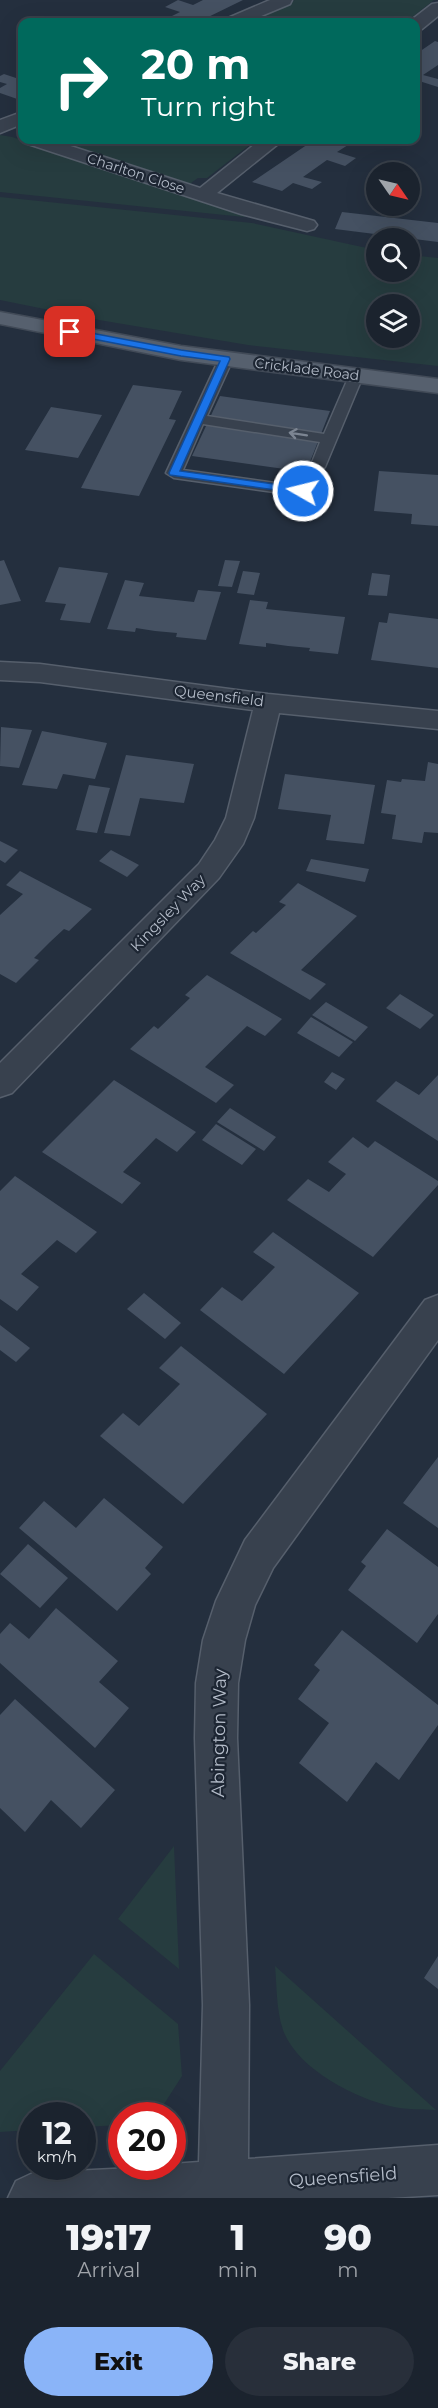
<!DOCTYPE html>
<style>
:root{--surface:#1b232e;--page:#282f3a;--text:#f1f3f6;--muted:#a0a4aa;--line:#39404a;--accent:#8ab4f8}
body{margin:0;font-family:Montserrat,sans-serif;background:var(--page);color:var(--text);height:100vh;display:flex;flex-direction:column;font-size:22px;white-space:nowrap}
*{box-sizing:border-box;margin:0}
p{font-size:20px;color:var(--muted)}
.icon{flex:none;width:33px;height:33px;fill:none;stroke:currentColor;stroke-width:2;stroke-linecap:round;stroke-linejoin:round}
.map{position:relative;height:2198px;overflow:hidden}
.sheet{display:flex;flex-direction:column;background:var(--surface);flex:1}
.sheet>*{flex:none}
.guide{position:absolute;left:18px;top:18px;width:402px;height:126px;border-radius:12px;box-shadow:0 6px 24px #0002,0 0 0 2px var(--line);background:#00695c;color:#fff;overflow:hidden}
.needle{width:39px;rotate:124deg}
.tools{position:absolute;left:366px;top:162px;display:grid;gap:12px}
.tools a{display:grid;place-items:center;width:54px;height:54px;border-radius:50%;background:var(--surface);box-shadow:0 6px 24px #0002,0 0 0 2px var(--line);font-size:30px}
.speed{position:absolute;left:18px;top:2102px;display:flex;gap:12px;font-size:30px;font-weight:700;text-align:center}
.speed>*{display:grid;place-content:center;width:78px;height:78px;border-radius:50%;background:var(--surface);box-shadow:0 6px 24px #0002,0 0 0 2px var(--line);line-height:1}
.speed small{font-size:15px;font-weight:400}
.speed .limit{border:9px solid #d22;background:#fff;color:#111}
.pin{position:absolute;display:grid;place-items:center;width:51px;height:51px;color:#fff;margin:-26px;border-radius:12px;box-shadow:0 3px 9px #0006}
.me{position:absolute;width:66px;margin:-33px;rotate:278deg;stroke-linejoin:round;filter:drop-shadow(0 0 4px #0008)}
.turn{display:flex;align-items:center;gap:21px;height:126px;padding:0 24px;font-size:27px}
.turn .icon{width:78px;height:78px;stroke-width:2.5}
.turn b{display:block;font-size:42px;line-height:51px}
.eta{display:flex;justify-content:space-evenly;align-items:center;height:102px;text-align:center}
.eta b{font-size:36px;font-weight:800;line-height:42px}
.cta{display:flex;gap:12px;margin-top:auto;padding:12px 24px}
.cta a{flex:1;height:69px;border-radius:36px;background:var(--accent);color:#111;font-size:24px;font-weight:800;line-height:69px;text-align:center}
.cta a+a{background:var(--page);color:var(--text)}
.map>svg:first-child{display:block}
.green{fill:#263c3f;fill-rule:evenodd}
.building{fill:#455162}
.lines{fill:none;stroke-linecap:round;stroke-linejoin:round}
.service-casing{stroke:#565f6c;stroke-width:3}
.minor-casing{stroke:#565f6c;stroke-width:3}
.primary-casing{stroke:#414a57;stroke-width:3}
.service{fill:#38414e;fill-rule:evenodd}
.minor{fill:#38414e;fill-rule:evenodd}
.primary{fill:#56606e;fill-rule:evenodd}
.oneway{stroke:#7c8592}
.route{fill:#1a73e8;stroke:#114b97;stroke-width:1.5}
.labels{text-anchor:middle;stroke-width:4.5;stroke-linejoin:round;paint-order:stroke}
.far-street-label{font-size:14px;fill:#b4bcc9;stroke:#1d2633}
.street-label{font-size:15px;fill:#b4bcc9;stroke:#1d2633}
.near-street-label{font-size:18px;fill:#b4bcc9;stroke:#1d2633}
</style>
<div class="map">
<svg width="438" height="2198" viewBox="0 0 438 2198">
<rect width="100%" height="100%" fill="#242f3e"/>
<path class="green" d="M295,0h139l-28,22h-161z
M0,135l12,2 235,78 -3,2 -244,-25z
M49,140h207l-49,38h-9l-10,7z
M0,197l252,26 124,27v22h34v-17l28,3v108l-190,-21 -149,-25 -99,-20zM410,304v34h-34v-34z
M174,1846l5,123 -61,-50z
M94,1954l84,70 4,52 -25,39h-35l-1,10 -38,2 -1,-12h-50l-1,15 -31,2v-61z
M275,1966l161,144c-13,-1 -28,0 -42,-3 -38,-8 -97,-38 -111,-77 -7,-21 -6,-43 -8,-64z"/>
<path class="building" d="M178,0l15,5 10,-5h40l-45,22 -26,-6 8,-4 -15,-5z
M435,41l3,1v23l-15,10 15,4v8l-22,-7v-26z
M4,74l15,5 3,-2v22l-2,1 -20,-7v-5l7,-4 -7,-2v-6z
M314,140h16l18,5 -11,7 19,6 -11,8 -18,-6 -24,17 19,5 -10,7 -19,-6 -11,8 -30,-9z
M342,212l96,11v19l-103,-13z
M133,385l49,6 -13,28 7,1 -37,76 -58,-8z
M220,396l110,15 -24,61 -114,-16z
M51,407l51,8 -24,43 -53,-8z
M379,471l59,4v51l-27,-2 1,-10 -38,-3z
M4,560l17,41 -21,4v-44z
M225,560l15,1 -8,26 -14,-1z
M59,567l49,6 -18,50 -30,-3 6,-16 -21,-2z
M243,571l17,2 -6,22 -17,-2z
M372,573l18,2 -3,21 -19,-1z
M125,580l19,3 -5,13 55,6 4,-12 23,2 -15,48 -30,-3 1,-4 -22,-2 -19,-3 -1,4 -28,-3z
M250,600l18,2 -2,7 79,8 -7,37 -29,-3 1,-3 -22,-2 -22,-3v4l-27,-3z
M389,613l49,6v49l-67,-8 8,-38 8,1z
M1,727l31,3 -13,38 -19,-2z
M42,731l65,12 -12,36 -32,-5 -6,15 -35,-4z
M126,755l68,9 -10,39 -44,-5 -10,38 -26,-3z
M428,762l10,2v69l-14,-1 -2,11 -30,-4 4,-24 -15,-2 6,-33 14,2 1,-3 23,2z
M285,774l90,11 -11,59 -38,-4 5,-25 -53,-6z
M89,785l21,3 -13,45 -21,-3z
M0,841l18,9 -13,13 -5,-3z
M111,850l28,15 -12,12 -28,-16z
M311,859l58,10 -4,13 -59,-11z
M20,871l72,38 -23,22 -5,-2 -14,13 -16,16 5,2 -23,23 -16,-9v-59l23,-21 -17,-9z
M298,883l59,33 -56,54 25,14 -16,16 -80,-47 23,-22 3,2 30,-28 -7,-3z
M207,975l75,44 -17,17 -18,-10 -42,41 29,18 -18,18 -86,-54 24,-23 4,3 32,-31 -5,-3z
M400,994l34,21 -14,14 -34,-21z
M326,1002l42,25 -13,14 -43,-26z
M311,1017l42,25 -14,15 -42,-24z
M332,1072l13,7 -9,11 -12,-8z
M438,1075v66l-62,-40 20,-20 23,14z
M114,1080l82,52 -19,20 -21,-14 -33,34 18,11 -19,21 -80,-52z
M230,1108l46,29 -12,14 -47,-29z
M216,1124l40,25 -14,16 -40,-25z
M353,1137l15,11 7,-7 63,40v4l-65,72 -86,-57 21,-21 21,13 17,-18 -18,-12z
M15,1176l82,56 -21,21 -19,-13 -36,34 18,13 -22,24 -17,-12v-108z
M273,1232l86,61 -75,81 -84,-64 22,-23 20,14 33,-34 -22,-15z
M144,1293l37,30 -16,16 -38,-30z
M0,1325l30,23 -14,14 -16,-12z
M181,1346l86,68 -84,90 -83,-68 23,-23 16,13 41,-42 -21,-16z
M438,1457v71l-35,-25z
M104,1498l59,49 -18,21 6,6 -34,37 -98,-83 25,-27 32,27z
M387,1529l51,38v47l-21,29 -69,-53 18,-24 -5,-4z
M28,1544l40,34 -28,30 -40,-34z
M56,1608l62,53 -19,21 30,26 -34,40 -95,-85v-29l10,-11 19,16z
M342,1630l96,75v20l-39,55 -23,-18 -29,40 -48,-39 30,-40 -31,-24 22,-29 -6,-5z
M15,1699l100,91 -34,38 -30,-28 -26,32 -25,-24v-93z
M438,1956v33l-14,-11z"/>
<g class="lines">
<defs>
<path id="service" d="M226,355l7,4 -26,57 117,18 25,-58 7,-4 7,4 -38,91 -9,9 -8,18 -5,2 -129,-18 -8,-5 53,-114zM203,424l117,18 -9,23 -10,9 -4,12 -114,-16z"/>
<path id="minor" d="M270,0h22l-2,4 -43,18h-21l2,-4z
M438,3v13l-16,13 -6,1v-8l-6,-1 22,-17z
M22,112v12l-22,9v-13z
M26,140h26l148,48 60,-48h20l-2,4 -61,49 97,28 3,4 -3,4 -7,2 -66,-17 -213,-70z
M0,662l40,2 228,30 170,17v18l-159,-16 -25,105 -11,26 -24,34 -207,215 -12,4v-34l199,-199 16,-24 11,-22 27,-108 -213,-28 -40,-2z
M438,1295v45l-165,228 -18,37 -10,35 -7,43 -1,55 12,267 -1,154 190,-14v50l-50,3h-380l8,-17 17,-8 139,-7v-2l27,-2 4,-157 -8,-267 1,-55 7,-43 13,-39 29,-61 180,-240z"/>
<path id="primary" d="M0,312l181,34 257,33v14l-257,-33 -181,-36z"/>
</defs>
<use href="#service" class="service-casing"/>
<use href="#minor" class="minor-casing"/>
<use href="#primary" class="primary-casing"/>
<use href="#service" class="service"/>
<use href="#minor" class="minor"/>
<use href="#primary" class="primary"/>
</g>
<defs><path id="oneway-shaft" d="M-6 0H5M1.5-3L5.5 0L1.5 3" fill="none" stroke-width="1.6" stroke-linecap="round" stroke-linejoin="round" transform="scale(1.5)"/></defs>
<use class="oneway" href="#oneway-shaft" transform="translate(298 434) rotate(-171)"/>
<path class="route" d="M70,329l111,21 48,7 1,2 -50,112 123,17 5,3 -5,3 -133,-19 -1,-2 51,-112 -39,-5 -114,-22 -1,-2z"/>
<g class="labels">
<g class="far-street-label">
<text transform="translate(136 173) rotate(18)" y="5">Charlton Close</text>
<text transform="translate(307 369) rotate(7)" y="5">Cricklade Road</text>
</g>
<g class="street-label">
<text transform="translate(219 696) rotate(7)" y="5">Queensfield</text>
<text transform="translate(168 913) rotate(-46)" y="5">Kingsley Way</text>
</g>
<g class="near-street-label">
<text transform="translate(219 1733) rotate(-89)" y="6">Abington Way</text>
<text transform="translate(343 2177) rotate(-4)" y="6">Queensfield</text>
</g>
</g>
</svg>
<div class="tools">
<a><svg class="needle" viewBox="-14 -14 28 28"><path d="M0-13l5 13h-10z" fill="#e53935"/><path d="M0 13l5-13h-10z" fill="#a0a4aa"/></svg></a>
<a><svg class="icon" aria-label="search" viewBox="0 0 24 24"><circle cx="10" cy="10" r="6"/><path d="M15 15l6 6"/></svg></a>
<a><svg class="icon" aria-label="layers" viewBox="0 0 24 24"><path d="M12 4l9 5-9 5-9-5zM3 14l9 5 9-5"/></svg></a>
</div>
<div class="speed"><div>12<small>km/h</small></div><div class="limit">20</div></div>
<div class="pin" style="left:70px;top:332px;background:#d93025"><svg class="icon" aria-label="arrive" viewBox="0 0 24 24"><path d="M6 21V4h12l-3 4 3 4H6"/></svg></div>
<svg class="me" style="left:303px;top:491px" viewBox="-20 -20 40 40"><circle r="17" fill="#1a73e8" stroke="#fff" stroke-width="3"/><path d="M0-11L8 9 0 5-8 9z" fill="#fff"/></svg>
<div class="guide">
<div class="turn"><svg class="icon" aria-label="right" viewBox="0 0 24 24"><path d="M7 20v-9h11M14 6l5 5-5 5"/></svg><div><b>20 m</b>Turn right</div></div>
</div>
</div>
<section class="sheet">
<div class="eta">
<div><b>19:17</b><p>Arrival</p></div>
<div><b>1</b><p>min</p></div>
<div><b>90</b><p>m</p></div>
</div>
<div class="cta"><a>Exit</a><a>Share</a></div>
</section>
